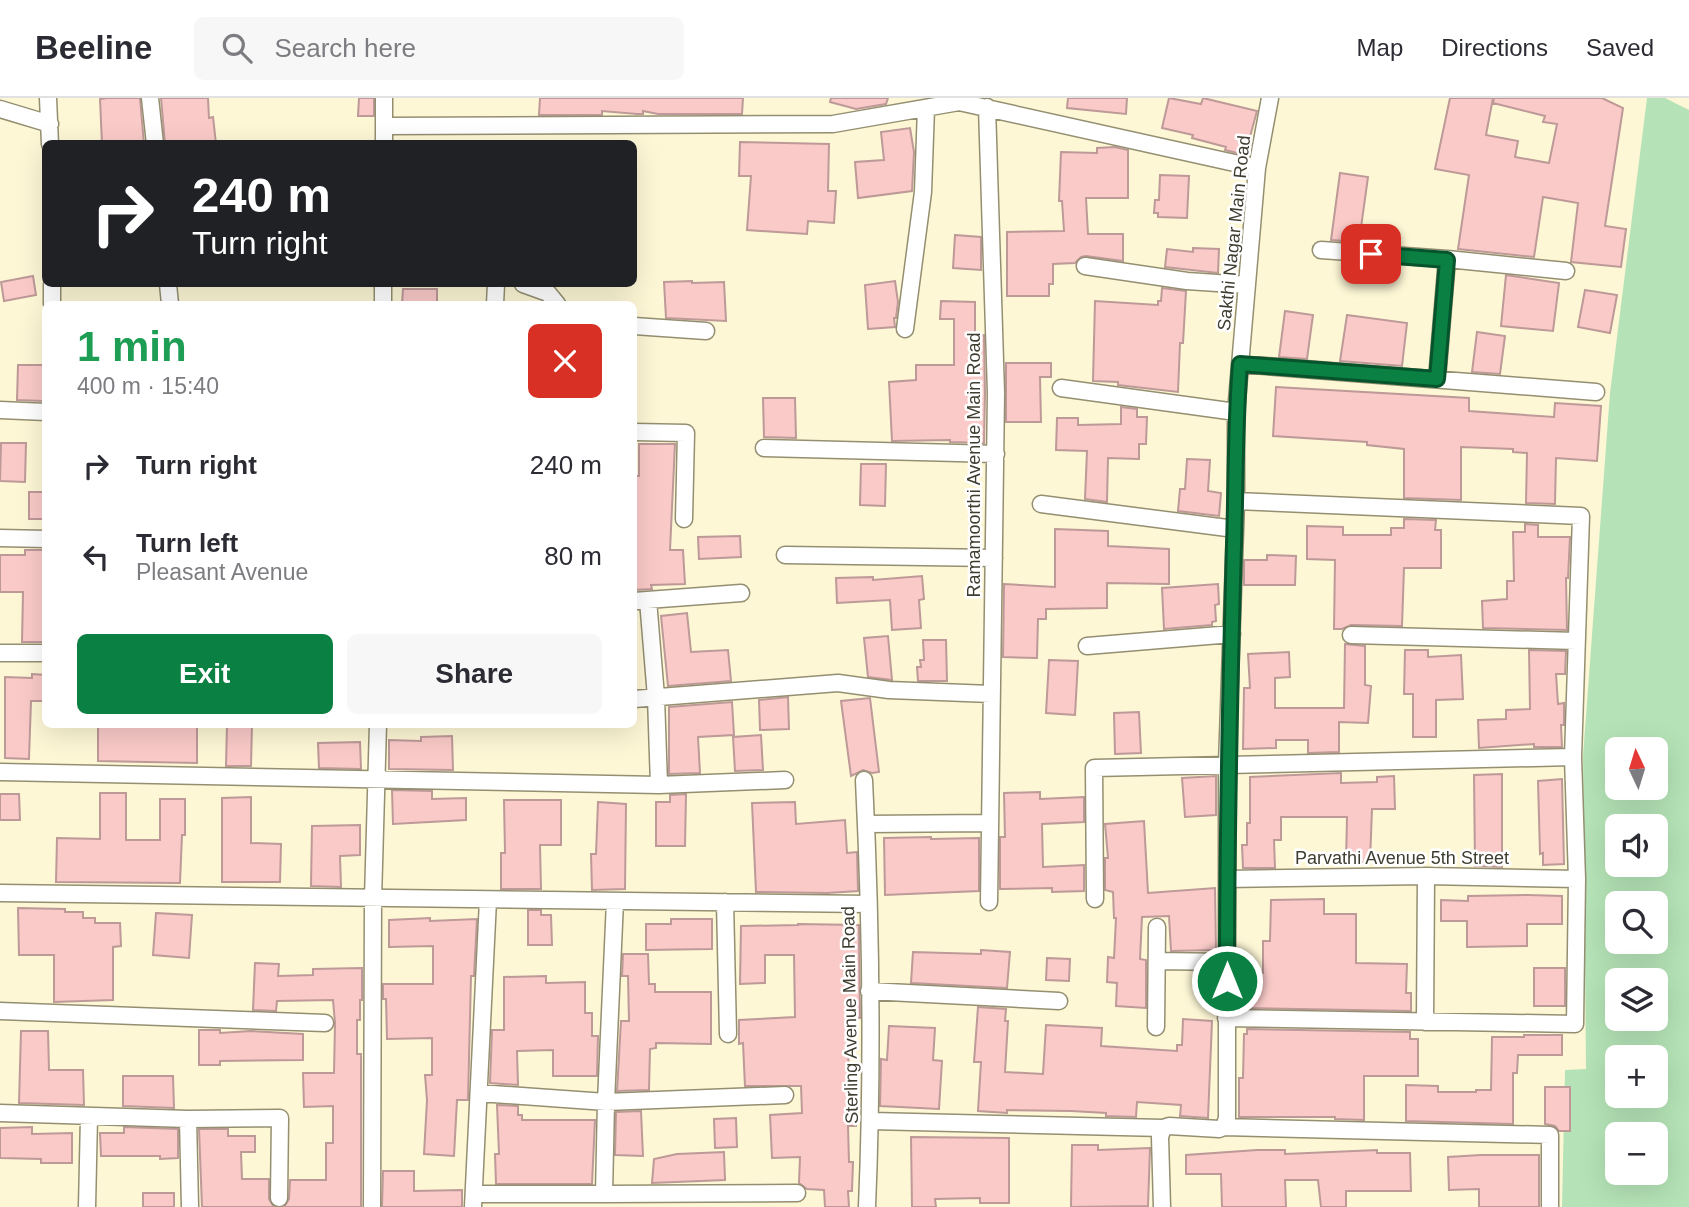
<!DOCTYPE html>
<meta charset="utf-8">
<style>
:root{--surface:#fff;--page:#f7f7f7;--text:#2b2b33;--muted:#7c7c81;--line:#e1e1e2;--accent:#0b8043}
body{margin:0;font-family:Arial,sans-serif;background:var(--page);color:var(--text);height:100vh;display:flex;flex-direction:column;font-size:26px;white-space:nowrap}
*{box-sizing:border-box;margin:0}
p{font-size:23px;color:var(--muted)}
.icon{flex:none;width:38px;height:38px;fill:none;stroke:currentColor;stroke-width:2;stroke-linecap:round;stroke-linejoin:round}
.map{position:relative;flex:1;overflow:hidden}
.details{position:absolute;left:42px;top:203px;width:595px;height:427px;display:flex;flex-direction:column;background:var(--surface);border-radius:10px;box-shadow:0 7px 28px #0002}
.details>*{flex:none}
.top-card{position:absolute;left:42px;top:42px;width:595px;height:147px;border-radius:10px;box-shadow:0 7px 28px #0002;background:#202124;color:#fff;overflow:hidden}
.needle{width:46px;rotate:356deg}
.controls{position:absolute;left:1605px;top:639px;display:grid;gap:14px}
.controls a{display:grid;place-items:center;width:63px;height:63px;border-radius:10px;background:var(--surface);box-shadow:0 7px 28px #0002;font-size:35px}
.pin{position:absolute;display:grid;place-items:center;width:60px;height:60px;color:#fff;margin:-30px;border-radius:14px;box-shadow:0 4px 10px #0006}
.me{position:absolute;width:77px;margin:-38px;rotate:0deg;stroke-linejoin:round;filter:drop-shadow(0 0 5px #0008)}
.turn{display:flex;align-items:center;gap:24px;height:147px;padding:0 35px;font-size:32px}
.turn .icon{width:91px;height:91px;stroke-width:2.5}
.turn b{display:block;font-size:49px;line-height:60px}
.round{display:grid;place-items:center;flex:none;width:74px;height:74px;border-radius:10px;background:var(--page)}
.headline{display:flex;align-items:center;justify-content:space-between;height:119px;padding:0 35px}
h1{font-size:42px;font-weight:700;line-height:52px;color:#1e9e55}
.button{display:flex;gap:14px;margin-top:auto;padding:14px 35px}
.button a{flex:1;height:80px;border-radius:10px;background:var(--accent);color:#fff;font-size:28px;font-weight:700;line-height:80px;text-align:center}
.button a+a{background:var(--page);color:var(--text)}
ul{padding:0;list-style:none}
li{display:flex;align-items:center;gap:21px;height:91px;padding:0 35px}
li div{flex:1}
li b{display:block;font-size:26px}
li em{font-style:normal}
header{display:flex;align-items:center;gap:42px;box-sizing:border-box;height:98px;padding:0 35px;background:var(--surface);border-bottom:2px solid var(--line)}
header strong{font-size:33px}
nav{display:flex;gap:38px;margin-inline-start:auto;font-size:24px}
.search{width:490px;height:63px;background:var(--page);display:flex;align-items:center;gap:18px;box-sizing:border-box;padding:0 24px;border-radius:10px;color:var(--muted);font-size:26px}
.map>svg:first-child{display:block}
.green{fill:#b5e3b7;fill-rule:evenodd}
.building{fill:#f9cac8;stroke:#bd9998;stroke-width:2}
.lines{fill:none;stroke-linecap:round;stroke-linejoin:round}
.street-casing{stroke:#948f71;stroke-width:19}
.street{stroke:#fff;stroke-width:16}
.route-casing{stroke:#07532c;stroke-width:18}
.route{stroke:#0b8043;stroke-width:12}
.labels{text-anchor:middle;stroke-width:5;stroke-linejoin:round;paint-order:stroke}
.street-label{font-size:18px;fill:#3f3d30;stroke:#fff}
</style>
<header>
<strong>Beeline</strong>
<div class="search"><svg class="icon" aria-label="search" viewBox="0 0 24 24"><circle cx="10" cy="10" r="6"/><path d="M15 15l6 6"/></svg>Search here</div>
<nav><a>Map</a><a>Directions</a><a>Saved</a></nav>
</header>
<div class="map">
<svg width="1689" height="1109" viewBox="0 0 1689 1109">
<rect width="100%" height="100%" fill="#fdf7d6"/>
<path class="green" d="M1647,0h18l24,12v1097h-127l3,-137 21,-1 -3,-313 27,-363zM1617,651h39v39h-39zM1617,728h39v38h-39zM1617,805h39v39h-39zM1617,882h39v38h-39zM1617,959h39v39h-39zM1617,1036h39v38h-39z"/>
<path class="building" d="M107,0h33l4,46h-42l-2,-45z
M161,0h47l1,20 4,-1 3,27h-51z
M359,0h15v18h-16z
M540,0h203l-1,16h-84l-15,-3v3h-6l-35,-3v4h-63z
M831,0h57l-2,6 -30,5 -26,-7z
M1068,0h59l-1,16 -59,-6z
M1169,0l32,6 2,-6 54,13 -12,44 -20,-5 1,-3 -34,-9 1,-3 -31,-7z
M1450,0h43l-7,37 32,6 -3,16 34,6 8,-39 -14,-2 2,-6 -52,-13 1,-5h108l21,10 -18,118 21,3 -5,38 -50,-5 7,-59 -35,-6 -9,60 -76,-8 11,-74 -34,-6z
M910,30l4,24 -2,39 -54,7 -3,-36 29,-2 -3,-28z
M740,44l89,2 -1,47h8l-2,32 -26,-2 -1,13 -60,-4 4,-54h-12z
M1115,49l13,3v48h-42l2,36h35v27l-37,-5 -5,1 -6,6 -22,1v20h-4v12h-42v-64l57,-1 -2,-30h-3l2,-49 36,1v-5z
M1340,75l28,4 -9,65 -28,-2z
M1160,77l29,1 -2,42 -29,-1v-4h-4l1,-13h4z
M955,137l26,2v33l-28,-2z
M1193,150l26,1 -1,24 -53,-6 2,-18 26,3z
M1506,177l53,8 -6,48 -52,-5z
M33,178l3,19 -32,6 -3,-19z
M692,183v2l32,-1 2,39 -60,-3 -2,-36z
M895,183l3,21 -2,16h-2l1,9 -27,2 -3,-44z
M1162,190l24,3 -3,52h-3l-2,49 -60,-7v-3l-25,-1 2,-80 63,4v-4h3z
M403,191h34v15h-35z
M1585,192l32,5 -7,38 -32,-6z
M941,203l34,1v34l9,-1 1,58 -1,50 -34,-1v-2l-58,1 -3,-59 27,-2v-15h38v-46h-14z
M1285,213l28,4 -6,44 -28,-2z
M1347,217l60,8 -5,43 -62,-5z
M1477,234l28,4 -5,38 -28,-2z
M1006,265h45v14h-11l1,45h-35z
M18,267h26l-1,36 -26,-1z
M1276,289l193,11v13l85,6 1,-14 46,3 -4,55 -41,-3 -1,46 -29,-1 1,-50 -14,-1v-3l-52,-2v53l-57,-2v-49l-37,-4v-3l-94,-6z
M763,300h32l1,40 -32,-1z
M1121,309l16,2v8h10l-1,27h-7v15l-31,-1 -1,44 -22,-3 2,-48 -31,-1 1,-32h21v7l43,-1z
M1,345h25l-1,39 -25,-1z
M639,346h36l-5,106h13l2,34 -34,1 1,4 -17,1 -1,-84 2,1v-31h3z
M1187,361l23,1 -2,31 13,2 -2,23 -41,-5 2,-22h5z
M861,366h25l-1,42 -25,-1z
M29,394h17v27h-17z
M1404,421l32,1 -1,10h6v38h-37l-2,58 -51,-1 -9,4h-8l1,-69 -28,-1v-33l36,1v8h48v-7h13z
M1525,426l13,1v12h32l-2,41h-2l1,52 -84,-2 -1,-27 25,-2v-18h7l-1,-49h12z
M1055,431l53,2v15l61,3v35l-62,-1v25l-61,1v10h-8l-1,39 -34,-1 1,-73 51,3z
M740,438l1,21 -42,2 -1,-22z
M25,452h21v92h-24l1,-50h-23v-37h25z
M1267,457l29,1 -1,29h-51v-25h23z
M922,478l2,23 -5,1 2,28 -29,2 -2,-30 -53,3 -1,-25 37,-1v3z
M1218,486l1,20 -4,1 1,16 -4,1v3l-48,4 -2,-41z
M687,515l4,39 37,-2 3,31 -63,5 -7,-70z
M888,538l4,44 -24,-3 -4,-39z
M923,542h23l1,41h-29l-1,-14h4l-1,-7h4z
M1345,546l20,2v39l6,1 -3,37 -29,-1v30l-31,1v-13h-32v8l-33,1 1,-61h6l-2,-34 41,-2 1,25 -15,1v30h69z
M1405,552h23v7l33,-2 2,44 -27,1v37h-23v-43h-9z
M1529,552l37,1 -1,23h-9l2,30 6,-1v22h-3l1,22h-28v-3l-55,4 -1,-28 28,-1v-9l24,-1z
M1049,562l29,1 -3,54 -29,-2z
M32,576l14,1v26h-15l-2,58 -24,-1v-81l27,1z
M788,599l1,32 -29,1 -1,-30z
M870,600l9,74 -7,1 -9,-3 -12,6 -10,-75z
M732,604l2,33 -36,2 2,36 -31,1v-67z
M1139,614l2,41 -26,1 -1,-41z
M98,626h99v39l-99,-2z
M227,626h25l-1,42h-25z
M761,637l2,35 -28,1 -2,-34z
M452,638l1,34 -64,-1v-29l32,1v-4z
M360,644l1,27 -42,-1 -1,-25z
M1341,675v10l36,-1v-5l17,-1 1,33h-23l-2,53h-24l1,-45h-66v23h-7l1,28h-32l-1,-23h5v-22h3v-46z
M1502,676v93l-27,-1 -1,-91z
M1216,678v39l-31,2 -3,-39z
M1562,681l2,85 -21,1v-12l-3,1 -2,-73z
M392,692l40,1v8l34,-1v22l-73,4z
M1040,694v7l44,-2v25l-42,2 1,43 41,-2v26l-32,1v-4l-52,1v-52h5l-1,-44z
M100,695h26v47h34v-41h25v36h-3l-2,48 -124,-1 1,-44 43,1z
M0,696h19l1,26h-20z
M686,696l-1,52h-29v-44h14v-7z
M251,699v46l30,1 -1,38h-58v-84z
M504,702h57v45h-21l1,44h-40v-36h4z
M598,704l28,2 -1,85 -33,1 -1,-36h5z
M795,704l1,22 49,-4 2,33 10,-1 1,39 -31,2 -71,-1 -4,-89z
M1144,723l4,72 67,-5 1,62 -45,1 -2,-35 -27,1 -2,42 6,1v48l-30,-2 1,-23 -10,-1 1,-25 6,1 2,-40h-2l-1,-26 -8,-2v-32h3l-3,-34z
M360,727v30l-20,1 1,31 -30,-1 1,-60z
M931,739v2l48,-1v53l-94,4 -1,-57z
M1528,797l34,1v28h-35v22l-60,1v-26h-26v-21l27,1v-5z
M1324,801v15h32v49l51,1 -1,29h5v18l-164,-3v-35h16v-32h7l1,-41z
M18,810l47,1v3h18v6h12v5h25l1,23 -8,1v53l-59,2v-47h-35z
M528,812h13v5h10l1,30h-24z
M156,815l36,2 -3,43 -36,-3z
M430,820v3l47,-2 -3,57h-3l-3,124h-11l-3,56 -30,-2 3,-54 -2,-25h7v-37l-45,1 -1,-40h-3v-15h50v-38l-44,1v-27z
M671,821h41v30l-66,1v-26h25z
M798,826l61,1 1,93h-9l1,32h-4l2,46 4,-1 2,31h-8l1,36h4l-1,29h-4l1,16h-24l-1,-17 -17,-1 -8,-6 1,-26 -28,1 -2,-43 32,-2 -1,-27h-56l-2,-43 -4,1v-24l56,-3 -1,-62h-29v28l-25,1 1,-58 57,-1z
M981,852l29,2 -3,36 -96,-5 2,-31 68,2z
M623,856h25l1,30h6v8h56v52l-55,-1v5l-6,1 -1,41 -32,1 4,-70h8l-1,-45h-6z
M1047,860l23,1 -1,22 -23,-1z
M255,865l24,1 -1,12 35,-1v-6l49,-1v32h-2v20h-3v34h4v153h-77l5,-8 1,-19h36v-37h7v-37l-29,1 -1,-34h31l1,-50 -2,-23 -56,1 -1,10 -23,-1z
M1534,870h31v38h-31z
M546,878v7l39,-1v31h7v23h6l-1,40h-44v-26l-36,1 1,34 -28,-2 2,-53h12v-53z
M978,909l28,2 -1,12h3l-3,51 38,2 3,-49 56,3 -1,18 76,5v-6h5l1,-26 29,2 -4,97 -28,-2 1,-11 -44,-3 -1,15 -30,-1v-3l-35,-2 -64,-1v3l-29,-2 3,-49h-7z
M889,928l46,2 -2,32 9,1 -3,48 -59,-3 1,-47 6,1z
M1247,931l163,3v7h8v37h-54v44l-29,-1v-2h-96v-39h4l1,-44h3z
M199,932h21v3l31,-2 52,3v26l-83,1v4h-21z
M21,933h27l1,39h34l1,35 -65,-2z
M1524,937h38v20h-44l-1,18h-4v51l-107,-3v-36l32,1v6h38v-2h15l1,-53h32z
M123,978h50l1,32 -51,-2z
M1545,989h25v44h-11l-4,-5 -10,-2z
M497,1007l21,1v9h4v5h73l-3,64h-96l-1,-30h4z
M641,1013l2,45 -28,-1 1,-43z
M736,1020l1,29 -22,1 -1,-29z
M32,1029v7l40,-1v30h-31v-4l-41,-1v-30z
M124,1029l54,2v29l-18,1v-3h-59l-1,-23h24z
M199,1031h29v7h27v16h-14l1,27h27v20l5,8h-72z
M911,1039l98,1v65h-29v-5l-45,1 1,8h-24z
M1072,1047h26v5l52,-2 -2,58 -77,1z
M1257,1052h28v4l92,-4v3h33l1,38h-65v16h-25l-3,-27h-33l1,27h-64l-1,-33h-35v-19z
M724,1054l1,28 -73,3 2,-24 23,-5z
M1481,1057h58v52h-60v-18l-30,1 -1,-33z
M383,1073h31v20l48,-1v17h-80z
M143,1095h31v14h-31z"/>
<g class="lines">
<defs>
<path id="street" d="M48,0l2,46
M150,0l5,46
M987,9l9,286 -7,509
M0,11l50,15
M384,28l449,-2 126,-22 298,66
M384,46v-46
M1321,152l126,9 -10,120
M1447,161l119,12
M1085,168l102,15 60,4
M52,186v20
M168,186l2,20
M523,186l25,9 9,11
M383,206v-20
M495,206l1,-20
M634,228l72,5
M905,231l18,-137 3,-84
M1240,266l356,28
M1061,290l175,24
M0,312l46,2
M634,334l52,1 -2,86
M764,350l232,6
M1041,406l194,25
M0,440l46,1
M785,457l209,3
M648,502l8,97 3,88
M634,503l107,-8
M1351,537l225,6
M1087,548l145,-12
M0,555h46
M634,601l204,-16 51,7 102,4
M0,674l659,13 126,-5
M864,682c7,142 9,285 3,427
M866,726l124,-1
M1227,781l199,-3 151,3
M0,795l868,11
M1095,801l-1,-131 479,-11
M615,803l-9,201 -2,92 193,-1
M725,804l3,132
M1157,863l70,1
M869,893l190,10
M0,913l325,12
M1226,920l349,6 2,-145 -4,-122 8,-241 -345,-15
M1425,924l1,-146
M1156,929l1,-100
M479,995l127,9 179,-7
M0,1015l188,6 92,-1 -1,80
M188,1021l2,88
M871,1023l292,7 6,-2 50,3 5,-2 326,8v72
M1224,1029l3,-9v-353l9,-264v-89l21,-244 13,-70
M474,1096h130
M87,1109l2,-90
M372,1109l1,-308 5,-175
M473,1109l15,-307
M1162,1109l-2,-70 3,-9"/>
</defs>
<use href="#street" class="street-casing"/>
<use href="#street" class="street"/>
</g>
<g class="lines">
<defs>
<path id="route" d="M1227,883c0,-146 3,-291 7,-436 2,-61 1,-121 6,-181l197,15 10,-119 -76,-6"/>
</defs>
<use href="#route" class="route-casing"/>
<use href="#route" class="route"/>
</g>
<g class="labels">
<g class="street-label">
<text transform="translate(1234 135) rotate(-84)" y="6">Sakthi Nagar Main Road</text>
<text transform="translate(974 367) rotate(-90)" y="6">Ramamoorthi Avenue Main Road</text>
<text x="1402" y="766">Parvathi Avenue 5th Street</text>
<text transform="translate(850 917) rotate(-91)" y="6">Sterling Avenue Main Road</text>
</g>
</g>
</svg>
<div class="controls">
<a><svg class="needle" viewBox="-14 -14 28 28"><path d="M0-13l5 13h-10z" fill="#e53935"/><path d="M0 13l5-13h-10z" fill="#7c7c81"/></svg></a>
<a><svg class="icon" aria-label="sound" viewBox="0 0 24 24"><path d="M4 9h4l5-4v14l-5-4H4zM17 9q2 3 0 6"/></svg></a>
<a><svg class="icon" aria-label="search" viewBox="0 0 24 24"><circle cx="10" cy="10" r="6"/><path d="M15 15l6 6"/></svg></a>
<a><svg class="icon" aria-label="layers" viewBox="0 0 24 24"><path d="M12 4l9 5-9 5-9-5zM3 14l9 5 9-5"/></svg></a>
<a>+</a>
<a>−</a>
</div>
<div class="pin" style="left:1371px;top:156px;background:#d93025"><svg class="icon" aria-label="arrive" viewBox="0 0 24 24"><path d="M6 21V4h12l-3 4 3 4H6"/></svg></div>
<svg class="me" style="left:1227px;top:883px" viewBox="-20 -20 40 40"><circle r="17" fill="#0b8043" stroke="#fff" stroke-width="3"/><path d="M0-11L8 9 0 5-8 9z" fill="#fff"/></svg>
<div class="top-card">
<div class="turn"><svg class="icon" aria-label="right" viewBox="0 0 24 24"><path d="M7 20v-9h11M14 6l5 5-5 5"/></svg><div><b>240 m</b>Turn right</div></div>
</div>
<section class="details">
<div class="headline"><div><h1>1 min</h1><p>400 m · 15:40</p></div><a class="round" style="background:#d93025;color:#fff"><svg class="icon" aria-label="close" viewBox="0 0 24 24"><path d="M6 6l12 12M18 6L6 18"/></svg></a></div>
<ul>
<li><svg class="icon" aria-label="right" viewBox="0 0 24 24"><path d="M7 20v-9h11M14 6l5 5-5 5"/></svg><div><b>Turn right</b></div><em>240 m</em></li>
<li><svg class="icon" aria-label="left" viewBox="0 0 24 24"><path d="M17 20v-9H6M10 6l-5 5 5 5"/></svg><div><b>Turn left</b><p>Pleasant Avenue</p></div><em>80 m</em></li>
</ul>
<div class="button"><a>Exit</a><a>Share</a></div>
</section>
</div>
